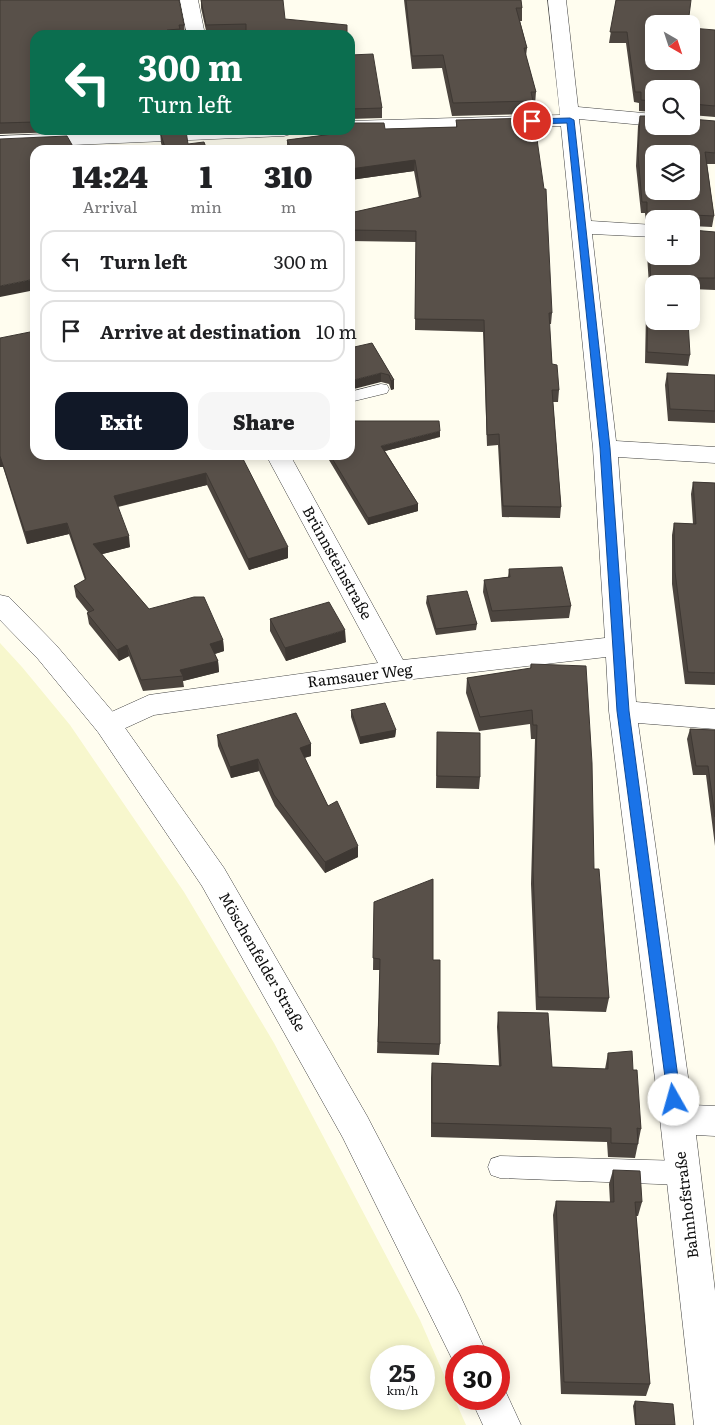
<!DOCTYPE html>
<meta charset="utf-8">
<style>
:root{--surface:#fff;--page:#f6f6f6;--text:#202124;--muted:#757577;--line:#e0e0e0;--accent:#111827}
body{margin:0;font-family:Literata,serif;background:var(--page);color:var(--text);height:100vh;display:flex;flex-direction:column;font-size:19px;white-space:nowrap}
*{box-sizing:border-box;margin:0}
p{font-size:16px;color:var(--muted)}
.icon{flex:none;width:28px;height:28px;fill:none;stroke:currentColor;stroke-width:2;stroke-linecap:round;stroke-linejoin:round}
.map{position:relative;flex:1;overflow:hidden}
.sheet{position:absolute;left:30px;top:145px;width:325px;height:315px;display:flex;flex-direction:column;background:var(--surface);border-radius:15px;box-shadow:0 2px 12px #0003}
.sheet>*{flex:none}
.hud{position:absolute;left:30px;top:30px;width:325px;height:105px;border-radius:15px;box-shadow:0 2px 12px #0003;background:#0b6e4f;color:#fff;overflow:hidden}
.needle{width:32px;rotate:141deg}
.controls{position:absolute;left:645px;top:15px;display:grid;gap:10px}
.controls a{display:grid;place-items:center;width:55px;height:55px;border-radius:10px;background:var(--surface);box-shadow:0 2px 12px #0003;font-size:25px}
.speed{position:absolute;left:370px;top:1345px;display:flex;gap:10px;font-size:25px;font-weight:700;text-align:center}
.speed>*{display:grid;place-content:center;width:65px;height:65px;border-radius:50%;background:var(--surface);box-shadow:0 2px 12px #0003;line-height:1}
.speed small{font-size:12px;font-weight:400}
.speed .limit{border:8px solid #d22;background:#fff;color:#111}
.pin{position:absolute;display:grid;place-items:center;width:42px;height:42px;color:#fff;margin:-21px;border:2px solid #fff;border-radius:50%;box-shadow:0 1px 5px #0007}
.me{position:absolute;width:55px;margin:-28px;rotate:353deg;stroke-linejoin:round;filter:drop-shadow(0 0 4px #0008)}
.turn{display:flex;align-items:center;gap:18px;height:105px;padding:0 25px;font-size:22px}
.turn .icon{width:65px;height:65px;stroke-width:2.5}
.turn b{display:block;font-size:35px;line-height:42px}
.eta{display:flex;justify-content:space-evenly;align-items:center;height:85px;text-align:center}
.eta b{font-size:30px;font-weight:800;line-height:35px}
.primary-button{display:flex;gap:10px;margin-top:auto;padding:10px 25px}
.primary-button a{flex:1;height:58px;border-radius:15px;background:var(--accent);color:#fff;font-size:20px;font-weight:800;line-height:58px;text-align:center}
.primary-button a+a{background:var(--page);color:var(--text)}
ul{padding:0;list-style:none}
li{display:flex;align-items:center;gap:15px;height:62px;margin:0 10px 8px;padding:0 15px;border:2px solid var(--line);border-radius:15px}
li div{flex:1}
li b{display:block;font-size:19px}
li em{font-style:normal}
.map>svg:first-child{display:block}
.farmland{fill:#f7f7cd;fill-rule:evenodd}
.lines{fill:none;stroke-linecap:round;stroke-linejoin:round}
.service-casing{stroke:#414141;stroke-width:1}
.minor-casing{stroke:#414141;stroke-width:1}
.tertiary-casing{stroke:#414141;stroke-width:1}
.service{fill:#fff;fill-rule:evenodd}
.minor{fill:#fff;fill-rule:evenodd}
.tertiary{fill:#fff;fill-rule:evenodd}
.wall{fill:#4c453f}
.shaded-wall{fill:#3e3833}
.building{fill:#585049;stroke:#3e3833;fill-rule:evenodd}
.route{fill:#1a73e8;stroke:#114b97}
.labels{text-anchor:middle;stroke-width:5;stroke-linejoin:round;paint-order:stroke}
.street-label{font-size:15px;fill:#0e0e0e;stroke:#fff}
</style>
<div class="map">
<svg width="715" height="1425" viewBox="0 0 715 1425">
<rect width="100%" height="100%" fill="#fffdef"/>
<path class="farmland" d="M0,643l22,24 48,58 114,167 90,151 146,277 46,105h-466zM424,1356v43h-43v-43z"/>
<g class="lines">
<defs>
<path id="service" d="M381,384l6,1 2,4 -2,4 -37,9v-10z
M500,1156l184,5 9,4 3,8 -3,8 -9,4 -184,-7 -9,-3 -3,-8 3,-8z"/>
<path id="minor" d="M180,0h18l7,35h-18z
M548,0h18l12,107 76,7v12l-75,-7 12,102 63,4v12l-62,-3 24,207 99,6v16l-97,-6 18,245 79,7v20l-77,-6 54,382 23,1v30l-19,-1 19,156v134h-21l-34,-306 -51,-408 -3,-54 -210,24 -242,34 -46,21 -10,-4 -4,-7 4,-7 51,-23 229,-32 -112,-208h24l113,205 202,-22 -12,-190 -32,-322 -211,7 -8,-3h8v-9l210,-6z
M146,130h148l-3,4 -7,2 -284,12v-12z"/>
<path id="tertiary" d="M0,595l9,2 47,48 62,73 106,150 143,248 93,179 28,61h-32v11l-113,-229 -141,-252 -104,-154 -60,-73 -38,-39z
M499,1384l4,2 18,39h-38l-12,-26h28z"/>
</defs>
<use href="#service" class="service-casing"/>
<use href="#minor" class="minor-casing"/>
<use href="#tertiary" class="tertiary-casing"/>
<use href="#service" class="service"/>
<use href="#minor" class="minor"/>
<use href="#tertiary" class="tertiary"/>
</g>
<path class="wall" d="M0,0l184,25 1,10h-150v95h25l1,2 -61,2z
M201,0h82l-37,34 -39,1 -6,-27z
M404,0h117l1,8v13h-2l7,27 -1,8 10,36 -1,13h-3v9l-80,2 -10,-48 -30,1z
M616,0l38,61 61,-31v87l-24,-2v-26h-37v23l-15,-1v-8l-5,-1 -8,-59h-17z
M350,55l32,53v10l-32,1z
M640,116l75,5v43h-8l7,52 -2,11 -21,-1 1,4 23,2v58l-24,-1v-5h-37l36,71 -2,11 -43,-3 1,-51 2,-11h2l-4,-62 2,-12 6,29 37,-37h-37v5l-8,-1 -1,-10h-4l-5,-47 2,-40z
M456,120l96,193 -1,11h-2l3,40 7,26 -1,12h-5l8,105 -1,11 -58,-1 -4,-72 -11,1 -4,-114 -68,-2 1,-88 -66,-1v-28l69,-15 -5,-27 -64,9v-30l-63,-3v-7l60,-8v-2l109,-3z
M160,132l28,12 19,6h-44l-2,-7z
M0,338l35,117h206l47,103 -39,12 -42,-85 -89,22 12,40 -28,7 47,55 74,31 1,11 -9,3 3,7 1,11 -36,9 1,6 -41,4 -14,-35 -10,5 -30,-37 -2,-11 1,-1 -12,-15 -2,-11 11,-6 -16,-46 -42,10 -24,-77h-3z
M372,343l22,37v9l-3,1 -2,-6 -8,-2z
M667,373l48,2v48l-47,-2 -3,-36z
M440,437l-55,14 33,53v7l-50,14 -42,-70h24z
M693,482l22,1v202l-30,-1 -13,-100v-49l2,-12 19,1 -2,-30z
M509,569l62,37 -2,12 -78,4 -8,-30 1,-12 24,-3z
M427,596l50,28 -1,6 -40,5 -10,-32z
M270,619l76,23 -60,19 -16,-30z
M531,664l63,205 15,129 -3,14 -70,-2 -5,-126 4,-145h-4l-1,-15 -51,7 -13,-38 1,-15 63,-9z
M351,710l45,20 -1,7 -35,7 -9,-27z
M690,729l25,1v116l-9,-71h-13l-6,-36z
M437,732l43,45 -1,12 -43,-1z
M217,735l94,9v12l-7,2 24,48 30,51 -33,16 -50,-67 -16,-35 -28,7 -13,-32z
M374,902l59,58 7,84 -1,11 -62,-2 3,-83h-7z
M498,1012l54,55 53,2 3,-16 25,17 8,59 -6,29 -27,-1 -1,-15 -176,-5v-59l1,-15 67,3 -2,-39z
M613,1170l29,32 -4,14h-2l14,168 -4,12 -85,-2 -8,-179 3,-14 54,1 -1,-18z
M635,1401l40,24h-40l-2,-19z"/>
<path class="shaded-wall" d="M415,160l-1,11 -64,9v-11z
M35,279v11l-35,7v-11z
M381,373v9l-31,8v-9z
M394,380v9l-3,1v-9z
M440,431v6l-59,15v-6z
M1,455l2,12h-3v-11z
M206,473l1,12 -92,22 -1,-11z
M418,504v7l-50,14v-7z
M67,523l2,11 -42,10 -2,-12z
M129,536l1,11 -35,9 -2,-12z
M288,547v11l-39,12 -1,-11z
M345,630l1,12 -60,19 -1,-13z
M223,640l1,11 -13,4 -1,-11z
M127,645l2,11 -10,5 -2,-11z
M218,661l1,11 -36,9v-5l-3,-6z
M396,730l-1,7 -35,7v-7z
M311,744v12l-11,3v-11z
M258,759l1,12 -28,7 -1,-11z
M358,846v11l-33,16v-11z"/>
<path class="building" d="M0,0h179l5,25h-5l1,4 -13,1 1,5h-133v87l-35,1z
M201,0h82l2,19 62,6v10h-101v-11l-40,1z
M406,0h115l1,8h-6l11,40h-3l12,44h-5l2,9 -80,2 -10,-48 -31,1z
M616,0h75l-3,24h-34v37h37v-33l24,2v76l-22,-2 -2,2v-17h-37v12l-13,-1v-8h-6l-8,-60h-17z
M373,54l9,54 -32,1v-54z
M640,116h14v10h37v-7l24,2v32l-10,-1 9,64 -21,-1 -2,2v2h-34l1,-5 -11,-2v-10h-5l-4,-47zM654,154h37v37h-37z
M534,118l10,71h2l6,124h-3l3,51 5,1 2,25h-7l9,117 -58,-1 -4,-72 -12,1 -3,-115 -69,-1 1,-88 -66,-1v-17l71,-16 -6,-37 -65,9v-19h-86l26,-4 -3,-6 61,-8v-2h2v-7h34l1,6 72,-2 -1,-7z
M186,131l2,13 16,-2 3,8h-41l-6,-18z
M67,136l8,14h-40v129l-35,7v-147z
M691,223l1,7 23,2v46h-30v6h-31v37h34l2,34 -43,-3 1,-51h4l-4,-74h6v29h37z
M35,331v124h206l47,92 -40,12 -42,-86 -92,23 15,40 -36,8 56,65 45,-12h10l19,43 -13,4 8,17 -38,9 3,6 -42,4 -14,-35 -10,5 -30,-37 7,-3 -20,-24 12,-7 -19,-56 -42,9 -25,-76v-118z
M372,343l22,37 -3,1 -2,-6 -8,-2 -31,8v-33z
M667,373l48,2v36l-45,-2z
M350,421h89l1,10 -59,15 37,58 -50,14 -38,-63h20z
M693,482l22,1v190l-27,-1 -13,-100 -1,-49 22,1z
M562,567l9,39 -79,5 -8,-31 26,-3 -1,-8z
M467,591l10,33 -41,5 -9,-33z
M329,602l16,28 -60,18 -15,-29z
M531,664l55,2 6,97 2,106h5l10,129 -71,-1 -5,-127 4,-145h-4l-1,-15 -52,7 -13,-39 64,-10z
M385,703l11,27 -36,7 -9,-27z
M296,713l15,31 -11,4 28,58 9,-5 21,45 -33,16 -51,-67 -16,-36 -28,8 -13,-32z
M690,729l25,1v87l-7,-51h-12z
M437,732l43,1v44l-43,-1z
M433,879v81h7v84l-62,-2 2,-83 -7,-1 1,-56z
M498,1012l50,1 4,54 56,2v-16l24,-2 1,19h4l4,59 -4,-1 1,16 -27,-1v-15l-179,-5v-60l69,3z
M613,1170l27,1 2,31h-7l15,182 -86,-2 -8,-181 58,1z
M635,1401l38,3 2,21h-39z"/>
<path class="route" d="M570,118l4,2 36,328 19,263 52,389 -2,4 -5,2 -4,-2 -2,-4 -51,-389 -17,-263 -33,-325 -35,1 -4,-3 4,-2z"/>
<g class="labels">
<g class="street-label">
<text transform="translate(337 563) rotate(61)" y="5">Brünnsteinstraße</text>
<text transform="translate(360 676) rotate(-7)" y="5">Ramsauer Weg</text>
<text transform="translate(262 962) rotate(60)" y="5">Möschenfelder Straße</text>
<text transform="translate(687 1205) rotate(-97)" y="5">Bahnhofstraße</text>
</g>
</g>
</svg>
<div class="controls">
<a><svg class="needle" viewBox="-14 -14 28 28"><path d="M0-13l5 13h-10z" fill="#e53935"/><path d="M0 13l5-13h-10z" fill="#757577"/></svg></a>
<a><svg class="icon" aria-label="search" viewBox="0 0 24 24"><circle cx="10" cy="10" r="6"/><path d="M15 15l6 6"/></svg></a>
<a><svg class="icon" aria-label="layers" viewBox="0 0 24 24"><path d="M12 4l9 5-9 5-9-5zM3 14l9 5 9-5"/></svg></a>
<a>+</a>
<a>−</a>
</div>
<div class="speed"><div>25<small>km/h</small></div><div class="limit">30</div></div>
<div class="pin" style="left:532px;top:121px;background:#d93025"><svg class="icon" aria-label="arrive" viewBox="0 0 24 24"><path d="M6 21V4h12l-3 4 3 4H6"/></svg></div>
<svg class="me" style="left:674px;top:1100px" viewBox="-20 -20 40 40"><circle r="19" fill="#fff"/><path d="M0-13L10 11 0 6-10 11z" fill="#1a73e8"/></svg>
<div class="hud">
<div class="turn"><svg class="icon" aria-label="left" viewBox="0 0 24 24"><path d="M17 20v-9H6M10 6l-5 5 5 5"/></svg><div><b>300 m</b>Turn left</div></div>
</div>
<section class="sheet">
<div class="eta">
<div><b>14:24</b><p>Arrival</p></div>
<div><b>1</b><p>min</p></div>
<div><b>310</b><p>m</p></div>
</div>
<ul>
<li><svg class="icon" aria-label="left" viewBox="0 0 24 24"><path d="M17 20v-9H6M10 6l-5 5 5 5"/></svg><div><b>Turn left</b></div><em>300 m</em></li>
<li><svg class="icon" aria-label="arrive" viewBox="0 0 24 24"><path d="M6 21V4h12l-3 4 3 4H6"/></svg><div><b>Arrive at destination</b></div><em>10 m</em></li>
</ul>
<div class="primary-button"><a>Exit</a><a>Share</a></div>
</section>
</div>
